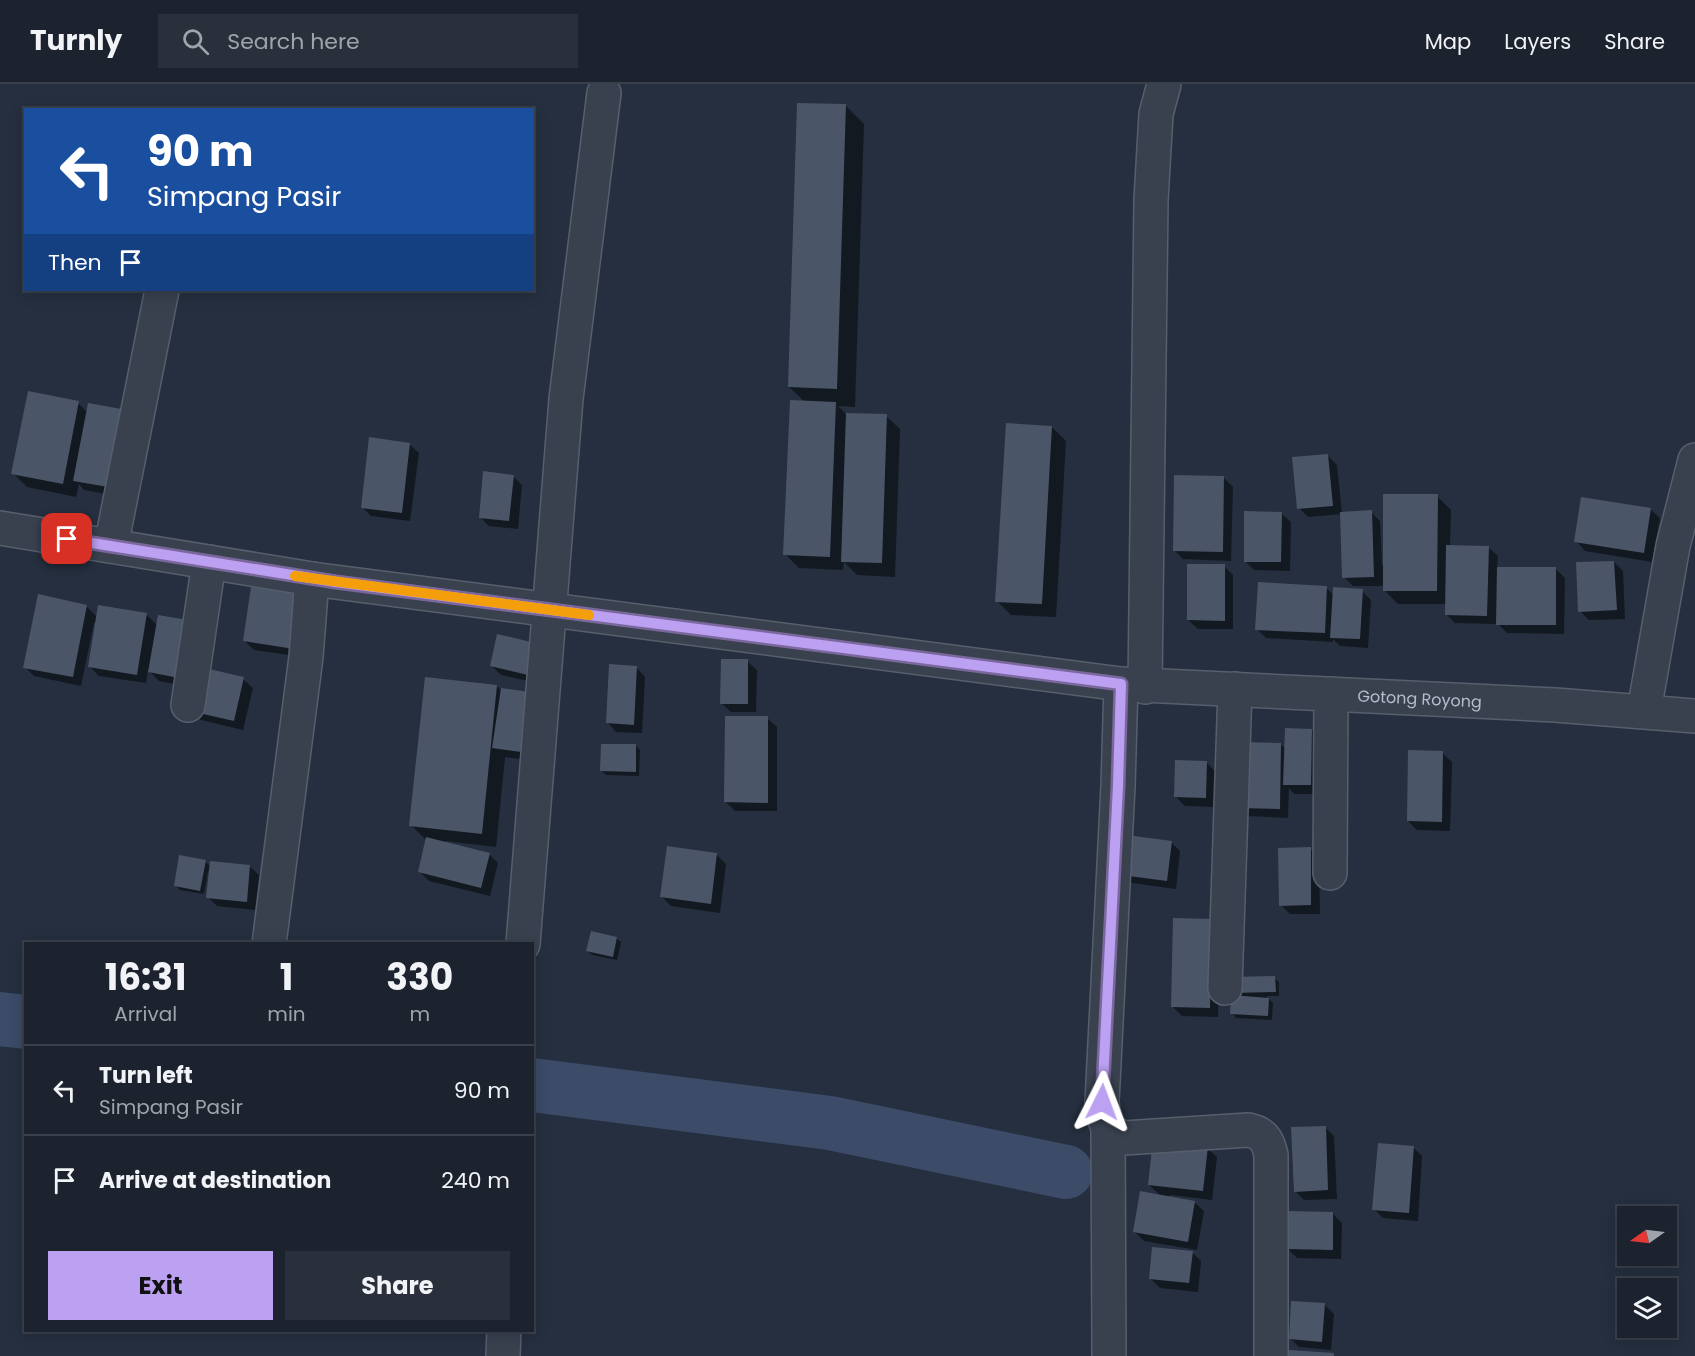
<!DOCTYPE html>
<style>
:root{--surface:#1c232f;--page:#292f3b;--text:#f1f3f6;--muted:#a0a4aa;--line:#3a404b;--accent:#bca0f2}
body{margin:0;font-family:Poppins,sans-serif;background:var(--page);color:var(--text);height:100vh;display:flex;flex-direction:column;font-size:22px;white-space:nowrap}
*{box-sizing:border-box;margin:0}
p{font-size:20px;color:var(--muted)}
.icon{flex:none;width:33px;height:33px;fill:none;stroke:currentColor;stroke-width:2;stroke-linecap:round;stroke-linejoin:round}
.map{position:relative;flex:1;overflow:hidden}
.panel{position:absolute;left:24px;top:858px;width:510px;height:390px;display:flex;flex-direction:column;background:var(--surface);border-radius:0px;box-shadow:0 3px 15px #0003,0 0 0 2px var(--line)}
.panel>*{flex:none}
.banner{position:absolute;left:24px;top:24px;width:510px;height:183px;border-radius:0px;box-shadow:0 3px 15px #0003,0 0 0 2px var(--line);background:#1a4fa0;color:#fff;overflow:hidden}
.needle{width:39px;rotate:256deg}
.controls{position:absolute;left:1617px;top:1122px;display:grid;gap:12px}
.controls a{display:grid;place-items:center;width:60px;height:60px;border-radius:0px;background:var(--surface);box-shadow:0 3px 15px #0003,0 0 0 2px var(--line);font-size:30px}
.pin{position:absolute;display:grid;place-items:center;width:51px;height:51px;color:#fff;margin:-26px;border-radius:12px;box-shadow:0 3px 9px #0006}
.me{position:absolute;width:66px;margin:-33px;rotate:3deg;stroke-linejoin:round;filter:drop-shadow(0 0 4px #0008)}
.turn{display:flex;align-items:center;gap:21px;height:126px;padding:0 24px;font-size:27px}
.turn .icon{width:78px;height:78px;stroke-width:2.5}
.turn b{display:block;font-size:42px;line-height:51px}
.then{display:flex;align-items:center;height:57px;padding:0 24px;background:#0003;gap:12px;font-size:22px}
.eta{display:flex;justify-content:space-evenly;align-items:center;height:102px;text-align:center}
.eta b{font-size:36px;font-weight:700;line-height:42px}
.primary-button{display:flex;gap:12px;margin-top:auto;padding:12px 24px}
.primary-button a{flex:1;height:69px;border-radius:0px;background:var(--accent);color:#111;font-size:24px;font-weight:700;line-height:69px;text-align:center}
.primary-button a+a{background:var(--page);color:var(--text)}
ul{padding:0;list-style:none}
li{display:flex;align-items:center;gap:18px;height:90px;padding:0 24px;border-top:2px solid var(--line)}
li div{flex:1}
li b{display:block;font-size:22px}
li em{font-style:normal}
header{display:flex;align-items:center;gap:36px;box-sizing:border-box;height:84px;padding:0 30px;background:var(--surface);border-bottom:2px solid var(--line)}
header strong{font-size:28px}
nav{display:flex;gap:33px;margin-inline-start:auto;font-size:21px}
.search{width:420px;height:54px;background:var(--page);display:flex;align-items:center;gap:15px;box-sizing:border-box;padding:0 21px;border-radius:0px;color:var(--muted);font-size:22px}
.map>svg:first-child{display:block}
.shadow{fill:#0007}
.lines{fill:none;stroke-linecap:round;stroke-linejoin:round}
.river{stroke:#3b4b68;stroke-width:54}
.building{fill:#4b5568}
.minor-casing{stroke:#575f6d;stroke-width:36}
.minor{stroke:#39414f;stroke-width:33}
.route-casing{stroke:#7a689d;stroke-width:15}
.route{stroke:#bca0f2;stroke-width:10}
.slow{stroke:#f59e0b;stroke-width:10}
.labels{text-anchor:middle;stroke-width:5;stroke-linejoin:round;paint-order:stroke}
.street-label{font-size:16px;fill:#b5bcca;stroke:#1e2634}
</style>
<header>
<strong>Turnly</strong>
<div class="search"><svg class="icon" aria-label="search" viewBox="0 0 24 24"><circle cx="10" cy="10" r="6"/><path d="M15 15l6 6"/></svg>Search here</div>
<nav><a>Map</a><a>Layers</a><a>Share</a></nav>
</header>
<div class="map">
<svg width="1695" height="1272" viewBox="0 0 1695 1272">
<rect width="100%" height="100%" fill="#252f3f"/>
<path class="shadow" d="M846,22l18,18 -9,283 -17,-1 8,8 40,2 14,13 -5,148 -38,-2 -13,-13 -1,8 -44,-2 -14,-14 20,-152 -16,-15z
M105,206h53v3z
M78,319l9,9 36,85 -39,-7 -5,-6 -3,13 -49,-10 -14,-14z
M1052,343l14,14 -10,176 -45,-2 -14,-14z
M409,360l10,9 -9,68 -39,-5 -9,-9z
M1328,372l9,9 5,48 29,-1 9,9 2,44h2l53,-69 14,14 -1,36 38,1 10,9 -1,12 59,1 9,9 -1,56 -57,-1 -11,-11v2l-41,-1 -9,-9v-10h-48l-14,-14v-4h-31l-9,-9 -2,-63 -34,3 -9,-9z
M513,392l9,9 -4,44 -29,-3 -9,-9z
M1224,394l9,9 -2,74 -48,-2 -9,-9z
M1650,425l10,9 -8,44 -67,-11 -9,-10z
M1281,429l10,9 -1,49 -36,-1 -9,-9z
M1614,478l9,9 2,48 -36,1 -9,-9z
M1224,482l9,9v54h-35l-10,-9z
M1326,504l8,7 28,-4 9,9 -3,48 -28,-2 -7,-7v3l-67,-4 -9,-9z
M252,505l51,68 -49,-7 -9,-9z
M86,522l11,11 49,-3 12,12 29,60 -28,-5 -11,-11 -2,13 -47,-7 -9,-9 7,-44h-3l-13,63 -47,-10 -9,-9z
M499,552l38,47 -36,-8 -9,-9z
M747,577l10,9 -1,42h-25l-10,-9z
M636,583l9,10 -3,56 -26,-1 -9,-10z
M243,595l10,9 -10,42 -42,-10 -9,-9z
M497,602l5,5 35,70 -32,-4 -9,90 -51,-6v2l44,11 9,9 -8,33 -61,-15 -9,-9 8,-33h-3l-14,-14z
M767,634l10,9v84h-42l-9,-9z
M1312,646l9,9 -1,55h-26l-5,-6 -1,30 -41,-2 -9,-9 42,-63 6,5z
M636,662l4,4 -1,26 -33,-1 -5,-5z
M1442,669l10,9 -2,69 -33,-1 -9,-9z
M1207,679l9,9 -1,35 -30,-1 -10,-10z
M1171,758l9,9 -4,38 -44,-6 -9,-9z
M1310,765l9,9 1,56h-30l-9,-9z
M716,770l10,10 -6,49 -49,-7 -9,-9z
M205,777l6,6 38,-1 10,9 -4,35 -38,-4 -9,-9 2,-26h-2l-4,23 -24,-4 -4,-4z
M1220,846l-2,87 -36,-1 -9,-9z
M616,854l5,4 -4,18 -25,-5 -4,-4z
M1274,894l5,4v14h-13l7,7 -1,17 -36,-2 -4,-5 2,-34z
M1325,1043l9,9 3,63 -33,1 -9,-9z
M1413,1063l9,9 -4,65 -35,-3 -9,-9z
M1207,1064l10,9 -5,43 -42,-5 -1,3 25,4 10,9 -7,39 -53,-9 -9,-9 26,-36 -12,-11z
M1333,1130l9,9 -1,36 -44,-1 -9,-9z
M1192,1168l9,9 -3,31 -38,-4 -9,-9z
M1324,1220l10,10 -3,36 -32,-3 -9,-9z"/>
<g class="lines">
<path class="river" d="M0,935l26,3
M532,1001l298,38 236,49"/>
</g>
<path class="building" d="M797,19l49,1 -9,285 -49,-2z
M28,307l51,10 -16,83 -52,-10z
M790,316l46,2 -6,155 -47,-2z
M88,319l39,7 -13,78 -41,-7z
M846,329l41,1 -5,149 -41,-1z
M1006,339l46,3 -10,178 -47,-2z
M369,353l41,6 -8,70 -41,-5z
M1328,370l5,52 -36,3 -5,-52z
M483,387l31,4 -5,46 -30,-3z
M1174,391l50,1 -1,76 -50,-1z
M1383,410h55l-1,97h-54z
M1581,413l70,11 -7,45 -70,-11z
M1372,426l2,67 -32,1 -2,-66z
M1244,427l38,1 -1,50h-37z
M1446,461l43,1 -2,70 -42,-1z
M1614,477l3,49 -39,2 -2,-50z
M1187,480h38v57l-38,-1z
M1497,483h59v58h-60z
M1258,498l69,4 -2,47 -70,-3z
M251,503l51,8 -8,54 -51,-8z
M1333,503l30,2 -3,50 -30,-1z
M38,510l49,11 -14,72 -50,-9z
M98,521l49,8 -10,62 -49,-8z
M158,531l30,5 -9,58 -31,-6z
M497,550l38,9 -7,32 -38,-9z
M721,575h27v45h-28z
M609,580l28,2 -3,59 -28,-2z
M200,583l44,10 -10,44 -44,-10z
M425,593l72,8 -15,149 -73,-8z
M501,604l36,5 -8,60 -37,-5z
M725,632h43v87l-44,-1z
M1285,644l27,1 -1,56h-28z
M1238,658l43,1 -1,66 -43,-1z
M601,660h35v28l-36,-1z
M1408,666l35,1 -1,71 -35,-1z
M1175,676l32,1 -1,37 -32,-1z
M1126,751l46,6 -5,40 -46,-6z
M426,753l64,16 -9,35 -63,-16z
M667,762l50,7 -6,51 -51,-7z
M1311,763v58l-32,1 -1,-58z
M179,771l27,5 -6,31 -26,-5z
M210,777l40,4 -3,37 -41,-4z
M1173,834l39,1 -2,89 -39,-1z
M591,847l26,6 -4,20 -27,-6z
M1275,892l1,16 -43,1v-16z
M1231,911l38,3 -1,18 -38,-2z
M1326,1042l2,64 -34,2 -3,-65z
M1153,1055l55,7 -5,45 -55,-6z
M1378,1059l36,3 -5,67 -37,-3z
M1140,1107l55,10 -7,41 -55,-10z
M1287,1127l46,1v38l-46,-1z
M1152,1163l41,4 -4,32 -40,-4z
M1291,1217l34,2 -3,39 -33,-3z
M1289,1266l45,3v3h-45z"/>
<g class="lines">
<defs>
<g id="minor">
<path id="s1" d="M0,444l312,51 809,105 434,21 140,11"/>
<path d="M111,462l51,-256"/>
<path d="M1121,600l-3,102 -16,316c2,19 3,29 22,36l124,-8c16,3 20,11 23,25v201"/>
<path d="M1145,603l6,-487 5,-86 8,-30"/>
<path d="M188,621l21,-143"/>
<path d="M1644,627l29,-165 22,-86"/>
<path d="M1330,789l1,-179"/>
<path d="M269,860l37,-287 6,-78"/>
<path d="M523,860l43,-545 38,-306"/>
<path d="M1225,904l10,-299"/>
<path d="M1108,1043l1,229"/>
<path d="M503,1272l1,-26"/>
</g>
</defs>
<use href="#minor" class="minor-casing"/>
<use href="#minor" class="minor"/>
</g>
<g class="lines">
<defs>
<path id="route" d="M67,455l269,43 785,102 -3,102 -16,316"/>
</defs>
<use href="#route" class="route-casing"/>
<use href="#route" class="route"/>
<path class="slow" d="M295,492l294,39"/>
</g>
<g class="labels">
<g class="street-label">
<text dy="6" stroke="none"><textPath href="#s1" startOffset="1431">Gotong Royong</textPath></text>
</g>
</g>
</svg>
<div class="controls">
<a><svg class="needle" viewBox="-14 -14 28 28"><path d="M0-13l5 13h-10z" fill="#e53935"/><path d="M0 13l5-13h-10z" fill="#a0a4aa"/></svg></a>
<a><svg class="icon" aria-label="layers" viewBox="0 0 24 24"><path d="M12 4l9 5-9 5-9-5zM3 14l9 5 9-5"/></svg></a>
</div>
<div class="pin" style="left:67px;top:455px;background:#d93025"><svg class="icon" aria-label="arrive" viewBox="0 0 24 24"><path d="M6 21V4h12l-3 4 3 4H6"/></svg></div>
<svg class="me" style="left:1102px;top:1018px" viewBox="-20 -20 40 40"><path d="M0-17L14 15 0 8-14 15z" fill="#bca0f2" stroke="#fff" stroke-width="4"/></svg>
<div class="banner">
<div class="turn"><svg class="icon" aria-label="left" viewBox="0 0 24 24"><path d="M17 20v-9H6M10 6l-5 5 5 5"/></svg><div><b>90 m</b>Simpang Pasir</div></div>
<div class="then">Then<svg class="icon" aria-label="arrive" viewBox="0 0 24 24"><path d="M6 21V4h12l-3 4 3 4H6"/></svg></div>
</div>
<section class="panel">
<div class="eta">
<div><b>16:31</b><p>Arrival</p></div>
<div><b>1</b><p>min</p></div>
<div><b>330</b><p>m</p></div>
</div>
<ul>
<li><svg class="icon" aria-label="left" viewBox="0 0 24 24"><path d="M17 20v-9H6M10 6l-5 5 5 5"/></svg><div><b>Turn left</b><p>Simpang Pasir</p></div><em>90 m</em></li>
<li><svg class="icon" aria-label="arrive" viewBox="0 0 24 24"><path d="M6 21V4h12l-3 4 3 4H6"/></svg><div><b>Arrive at destination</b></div><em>240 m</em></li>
</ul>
<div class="primary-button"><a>Exit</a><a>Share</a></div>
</section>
</div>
